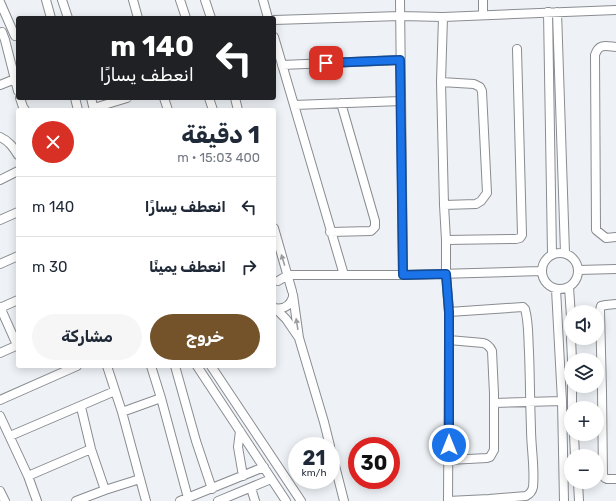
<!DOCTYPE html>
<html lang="ar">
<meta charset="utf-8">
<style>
:root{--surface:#fff;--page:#f6f6f7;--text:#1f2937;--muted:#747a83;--line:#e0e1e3;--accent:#74532a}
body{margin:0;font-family:Rubik,Cairo,sans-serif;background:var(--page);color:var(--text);direction:rtl;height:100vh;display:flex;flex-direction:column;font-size:15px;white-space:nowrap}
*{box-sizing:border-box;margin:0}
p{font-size:13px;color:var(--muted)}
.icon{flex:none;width:22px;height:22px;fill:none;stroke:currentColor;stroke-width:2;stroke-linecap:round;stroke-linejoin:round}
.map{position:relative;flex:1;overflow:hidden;direction:ltr}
.drawer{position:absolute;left:16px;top:108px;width:260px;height:260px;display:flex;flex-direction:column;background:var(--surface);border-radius:4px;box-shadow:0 2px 10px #0003;direction:rtl}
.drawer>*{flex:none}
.banner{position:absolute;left:16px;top:16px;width:260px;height:84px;border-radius:4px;box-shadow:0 2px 10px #0003;direction:rtl;background:#202124;color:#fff;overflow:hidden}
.tools{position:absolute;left:564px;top:305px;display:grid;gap:8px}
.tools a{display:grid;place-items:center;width:40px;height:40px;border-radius:50%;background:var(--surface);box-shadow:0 2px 10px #0003;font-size:20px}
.speed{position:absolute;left:288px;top:437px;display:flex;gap:8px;font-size:20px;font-weight:700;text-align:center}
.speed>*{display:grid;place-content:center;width:52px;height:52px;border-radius:50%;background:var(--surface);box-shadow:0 2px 10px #0003;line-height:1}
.speed small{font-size:10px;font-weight:400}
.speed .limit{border:6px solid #d22;background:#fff;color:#111}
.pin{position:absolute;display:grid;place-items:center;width:34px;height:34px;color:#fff;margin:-17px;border-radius:8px;box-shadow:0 2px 6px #0006}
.me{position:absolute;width:44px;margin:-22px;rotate:0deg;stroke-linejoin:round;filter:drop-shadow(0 0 3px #0008)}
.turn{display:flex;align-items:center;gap:14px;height:84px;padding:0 16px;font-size:18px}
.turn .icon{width:52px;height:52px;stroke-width:2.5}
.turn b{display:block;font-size:28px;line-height:34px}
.round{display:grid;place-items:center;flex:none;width:42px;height:42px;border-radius:21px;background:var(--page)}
.summary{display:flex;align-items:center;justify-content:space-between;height:68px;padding:0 16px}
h1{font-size:24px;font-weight:700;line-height:30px}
.primary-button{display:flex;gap:8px;margin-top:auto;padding:8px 16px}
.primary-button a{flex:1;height:46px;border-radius:24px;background:var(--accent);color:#fff;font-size:16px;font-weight:700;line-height:46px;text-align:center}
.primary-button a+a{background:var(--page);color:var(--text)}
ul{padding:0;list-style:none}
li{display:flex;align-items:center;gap:12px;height:60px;padding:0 16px;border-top:1px solid var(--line)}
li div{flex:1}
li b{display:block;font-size:15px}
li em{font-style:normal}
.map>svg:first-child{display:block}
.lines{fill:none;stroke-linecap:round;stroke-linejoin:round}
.street-casing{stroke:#898c90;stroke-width:10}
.street{stroke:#fff;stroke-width:8}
.oneway{fill:#9e9fa0}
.route-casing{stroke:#114b97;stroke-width:10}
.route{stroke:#1a73e8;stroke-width:7}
</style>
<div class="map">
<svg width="616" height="501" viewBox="0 0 616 501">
<rect width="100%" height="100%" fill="#eef2f6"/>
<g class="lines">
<defs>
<path id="street" d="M46,0l5,18
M62,0l6,18
M133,0l5,18
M180,0l6,18
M205,0l6,18
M263,0l5,18
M400,0l3,275
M483,0v15
M0,2l15,34
M548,12l4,242
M557,12l8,241
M443,17l-2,65 3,123 2,35v34l3,38v28l-1,161
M274,20l126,-4 43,1 173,-7
M2,32l3,8 13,51
M274,37l70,238
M616,47c-10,-1 -17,-4 -21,8l1,175 10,8 10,-1
M282,65l118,-5
M441,82l33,2 6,3 2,4 5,102 -6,8 -5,3 -32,1
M0,85l15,-6
M20,98l3,9 2,3
M75,98l3,12
M91,98l3,12
M164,98l4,12
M209,98l4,12
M235,98l3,12
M294,105l107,-4
M94,108l33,-10
M0,137c9,4 13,10 18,18
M0,180l18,-9
M0,220l18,-8
M274,228l18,63
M330,232l41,-1 4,-4v-6l-34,-118
M446,240l70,-1 4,-1 2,-3 -5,-186
M542 271a18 18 0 1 1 36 0a18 18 0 1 1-36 0Z
M0,264l18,-8
M578,270l38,-1
M278,281l10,-6h115l138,-4
M569,287l2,30
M556,289l6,112 2,100
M616,304l-10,1 -5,1 -1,4 2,82 1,84 2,2 2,1h9
M0,307l17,38
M0,308l18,-8
M274,308c9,2 16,-2 19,-11
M276,309l10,10 13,19 -6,-43
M299,338l25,84 6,24
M571,338l1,22
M0,353l18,-8
M107,366l15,46 24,89
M151,366l10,32 27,100
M175,366l21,75 16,48
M197,366l89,135
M211,366l90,135
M572,386v22
M0,400l77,-34
M494,403l68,-2
M81,407l10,42 14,41
M122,412l39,-14
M0,416l28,60 9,25
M240,431l-2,16 5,29
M574,434l1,22
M10,436l105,-45
M331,450l13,51
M449,460l38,-2 3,-1 4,-7v-56l-2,-43c-2,-4 -4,-7 -9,-8l-34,-3
M28,476l63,-27
M578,482l1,19
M251,488l4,13
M0,491l5,10
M76,501l29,-11 35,-11
M180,501l84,-34
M218,501l53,-22
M448,501l41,-2 37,-3c4,-2 6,-4 7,-9 2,-19 -2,-39 -2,-58 -1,-26 -1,-52 -2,-77 -1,-15 0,-29 -4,-43l-2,-2 -74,5"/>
</defs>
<use href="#street" class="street-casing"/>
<use href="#street" class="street"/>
</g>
<defs><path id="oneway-solid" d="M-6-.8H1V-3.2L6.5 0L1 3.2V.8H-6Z"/></defs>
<g class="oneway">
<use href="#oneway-solid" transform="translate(283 260) rotate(-107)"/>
<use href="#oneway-solid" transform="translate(297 324) rotate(-99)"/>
</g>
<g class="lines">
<defs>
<path id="route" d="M326,63l74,-3 3,215 43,-1 3,38v133"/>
</defs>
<use href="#route" class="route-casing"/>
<use href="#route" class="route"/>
</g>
</svg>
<div class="tools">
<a><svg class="icon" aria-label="sound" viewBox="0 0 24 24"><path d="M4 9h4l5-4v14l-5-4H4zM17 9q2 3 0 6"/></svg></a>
<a><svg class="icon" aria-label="layers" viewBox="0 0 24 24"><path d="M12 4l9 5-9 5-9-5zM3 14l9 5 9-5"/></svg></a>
<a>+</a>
<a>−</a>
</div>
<div class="speed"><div>21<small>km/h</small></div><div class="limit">30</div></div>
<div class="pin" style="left:326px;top:63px;background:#d93025"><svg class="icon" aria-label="arrive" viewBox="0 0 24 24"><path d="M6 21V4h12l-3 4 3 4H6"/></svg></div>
<svg class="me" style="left:449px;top:445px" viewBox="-20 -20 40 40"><circle r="17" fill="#1a73e8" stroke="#fff" stroke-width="3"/><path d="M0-11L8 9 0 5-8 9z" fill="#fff"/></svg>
<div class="banner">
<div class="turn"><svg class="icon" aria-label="left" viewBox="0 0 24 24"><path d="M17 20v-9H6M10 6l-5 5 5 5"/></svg><div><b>140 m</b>انعطف يسارًا</div></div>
</div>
<section class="drawer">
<div class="summary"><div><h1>1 دقيقة</h1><p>400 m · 15:03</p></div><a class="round" style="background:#d93025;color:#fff"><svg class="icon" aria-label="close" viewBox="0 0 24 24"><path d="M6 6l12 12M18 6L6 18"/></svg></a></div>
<ul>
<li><svg class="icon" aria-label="left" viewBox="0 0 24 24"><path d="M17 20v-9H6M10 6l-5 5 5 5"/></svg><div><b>انعطف يسارًا</b></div><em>140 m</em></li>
<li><svg class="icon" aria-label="right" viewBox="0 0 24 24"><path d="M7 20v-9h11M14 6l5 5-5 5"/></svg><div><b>انعطف يمينًا</b></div><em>30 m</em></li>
</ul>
<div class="primary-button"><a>خروج</a><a>مشاركة</a></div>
</section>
</div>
